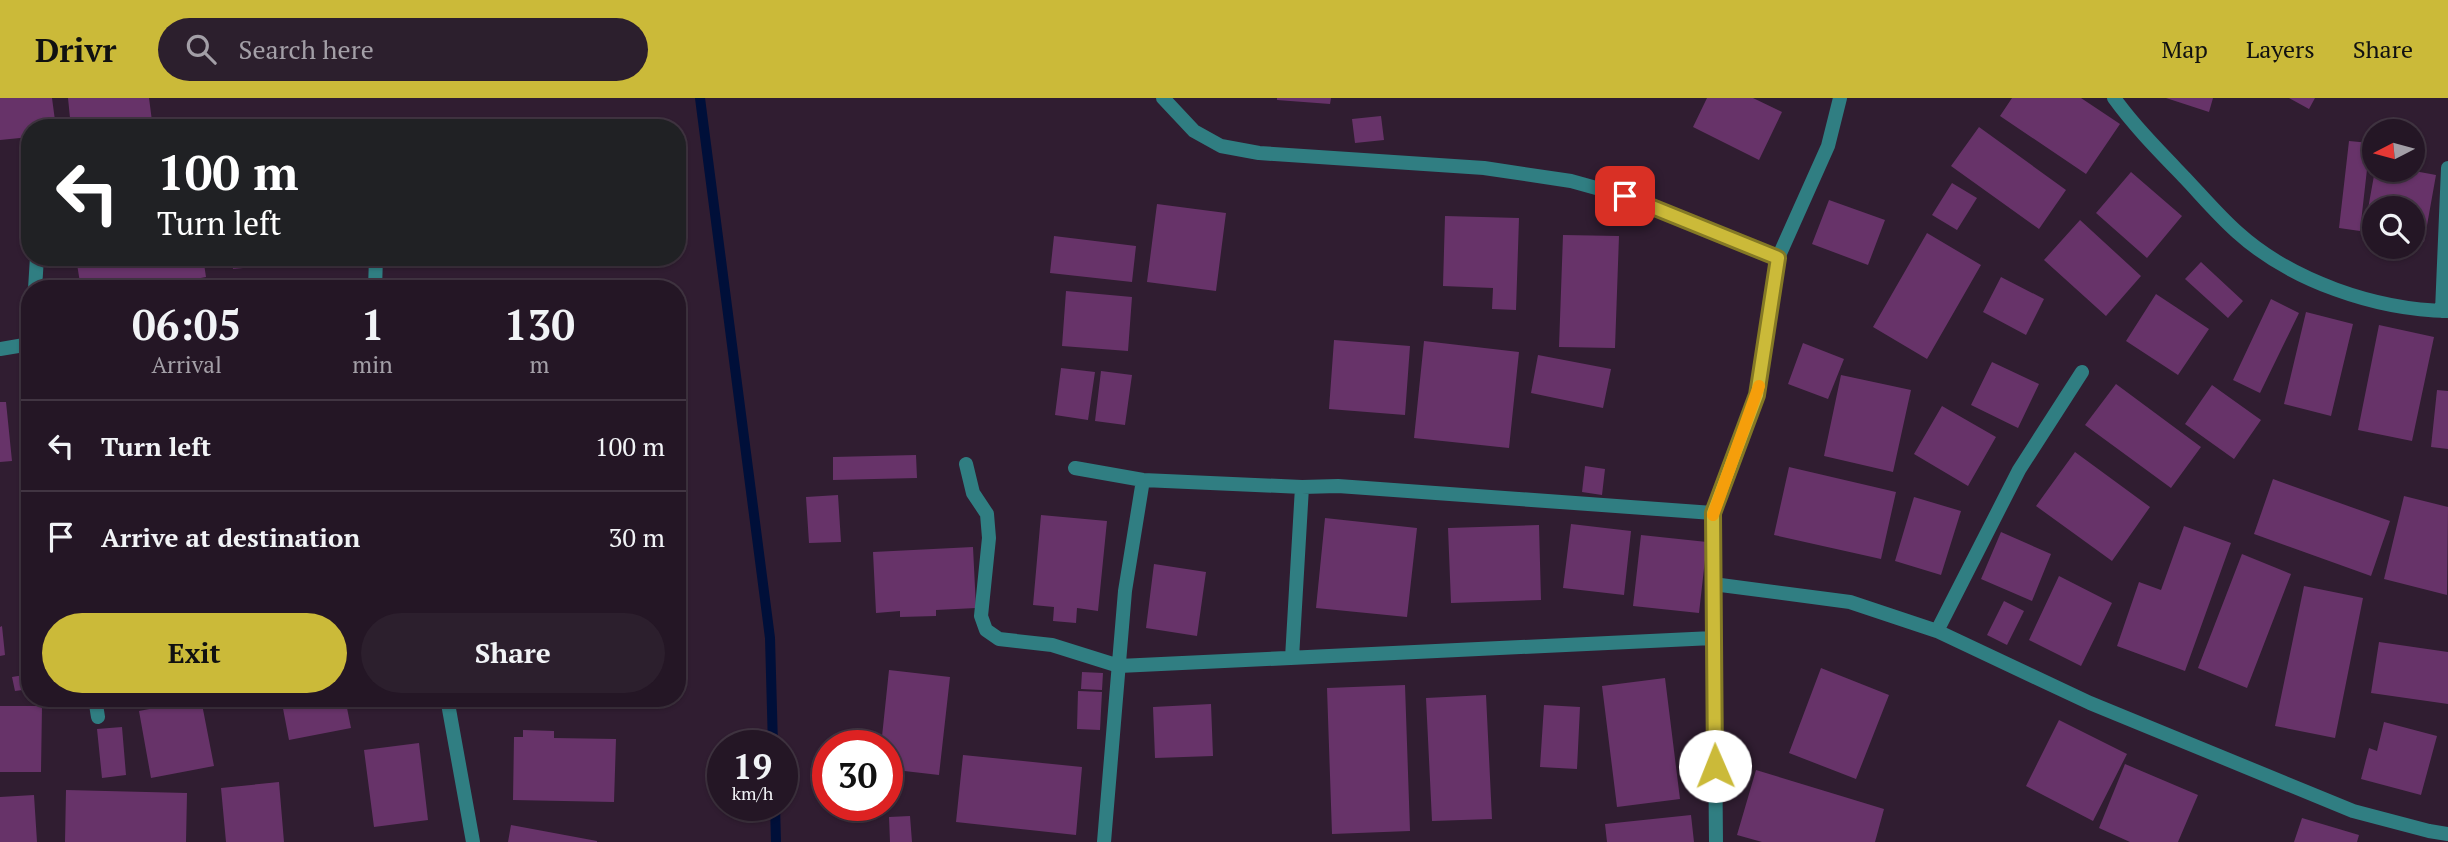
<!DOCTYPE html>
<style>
:root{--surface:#241625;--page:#2c1f2d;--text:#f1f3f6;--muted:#a39fa7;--line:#413542;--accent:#cbba39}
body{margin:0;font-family:"PT Serif",serif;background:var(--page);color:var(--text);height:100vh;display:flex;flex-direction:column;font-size:26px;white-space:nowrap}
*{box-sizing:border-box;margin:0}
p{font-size:23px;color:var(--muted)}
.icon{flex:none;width:38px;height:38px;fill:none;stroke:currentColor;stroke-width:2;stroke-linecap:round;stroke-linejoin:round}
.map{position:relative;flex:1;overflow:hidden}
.drawer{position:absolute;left:21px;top:182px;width:665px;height:427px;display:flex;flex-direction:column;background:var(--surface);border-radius:28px;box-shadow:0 2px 5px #0004,0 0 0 2px var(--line)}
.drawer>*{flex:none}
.guide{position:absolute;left:21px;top:21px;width:665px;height:147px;border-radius:28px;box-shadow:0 2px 5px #0004,0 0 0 2px var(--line);background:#202124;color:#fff;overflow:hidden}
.needle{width:46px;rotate:264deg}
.controls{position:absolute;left:2362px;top:21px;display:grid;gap:14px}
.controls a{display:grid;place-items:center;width:63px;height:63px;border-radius:50%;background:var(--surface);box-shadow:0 2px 5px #0004,0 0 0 2px var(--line);font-size:35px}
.speed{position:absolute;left:707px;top:632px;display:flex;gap:14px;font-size:35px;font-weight:700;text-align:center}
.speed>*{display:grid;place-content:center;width:91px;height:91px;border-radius:50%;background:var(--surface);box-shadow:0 2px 5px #0004,0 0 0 2px var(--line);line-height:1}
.speed small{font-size:18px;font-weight:400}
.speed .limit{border:10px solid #d22;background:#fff;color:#111}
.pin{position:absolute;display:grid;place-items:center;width:60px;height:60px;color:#fff;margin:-30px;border-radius:14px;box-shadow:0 4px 10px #0006}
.me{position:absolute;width:77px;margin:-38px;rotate:359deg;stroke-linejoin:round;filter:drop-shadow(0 0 5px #0008)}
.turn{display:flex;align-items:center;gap:24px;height:147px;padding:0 21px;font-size:32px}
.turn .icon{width:91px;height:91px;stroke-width:2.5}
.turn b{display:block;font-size:49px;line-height:60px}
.eta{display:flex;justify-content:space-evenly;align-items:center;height:119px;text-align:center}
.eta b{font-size:42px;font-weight:600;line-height:49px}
.cta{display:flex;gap:14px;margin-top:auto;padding:14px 21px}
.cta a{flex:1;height:80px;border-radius:42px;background:var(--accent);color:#111;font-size:28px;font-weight:600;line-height:80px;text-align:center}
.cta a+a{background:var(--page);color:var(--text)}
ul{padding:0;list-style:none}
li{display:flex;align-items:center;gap:21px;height:91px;padding:0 21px;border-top:2px solid var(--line)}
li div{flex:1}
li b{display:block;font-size:26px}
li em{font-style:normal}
header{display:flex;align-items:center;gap:42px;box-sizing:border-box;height:98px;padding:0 35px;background:var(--accent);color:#111}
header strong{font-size:33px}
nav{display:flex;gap:38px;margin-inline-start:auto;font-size:24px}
.search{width:490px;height:63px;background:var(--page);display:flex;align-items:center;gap:18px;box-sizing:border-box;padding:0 24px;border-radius:38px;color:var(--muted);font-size:26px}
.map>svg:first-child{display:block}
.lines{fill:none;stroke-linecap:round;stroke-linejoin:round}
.stream{stroke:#000f39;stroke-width:10}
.building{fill:#673369}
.minor{stroke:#307e82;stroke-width:14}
.route-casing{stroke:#847925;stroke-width:18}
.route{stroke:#cbba39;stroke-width:12}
.slow{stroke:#f59e0b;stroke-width:12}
</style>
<header>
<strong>Drivr</strong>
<div class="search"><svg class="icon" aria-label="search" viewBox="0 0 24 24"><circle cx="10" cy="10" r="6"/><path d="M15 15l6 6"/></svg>Search here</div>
<nav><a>Map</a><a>Layers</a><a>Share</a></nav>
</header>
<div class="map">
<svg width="2448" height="744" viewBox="0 0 2448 744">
<rect width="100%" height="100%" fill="#301d31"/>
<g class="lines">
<path class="stream" d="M700,0l70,540 3,108
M775,707l1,37"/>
</g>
<path class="building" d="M0,0h52l4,30h-26v9l-30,3z
M68,0h81l3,23 -10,2v5h-71z
M1277,0h54l-1,6 -53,-4z
M1707,0h46l29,14 -23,48 -66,-33z
M2012,0h69l39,26 -34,50 -86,-58z
M2166,0h47l-4,14z
M2289,0h26l-6,11z
M1381,18l3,24 -29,3 -3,-24z
M1979,29l87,63 -27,39 -88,-63z
M2349,43l21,2 -10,88 -21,-3z
M2375,72h34l27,5 -12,67 -11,-2v-32h-38v25l-11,-2z
M2131,74l51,44 -35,42 -51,-45z
M1952,85l25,15 -20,32 -25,-15z
M1829,102l56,20 -17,45 -56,-21z
M1157,106l69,9 -10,78 -69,-9z
M1445,118l74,2 -3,92 -24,-1 1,-21 -50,-2z
M2080,122l61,56 -35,40 -62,-56z
M1927,135l54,32 -54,94 -54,-32z
M1563,137l56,1 -4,112 -56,-1z
M1054,138l82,10 -4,36 -82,-9z
M81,159h122l3,20 -62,12h-63l-4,-25 5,-1z
M232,159h44v8l-43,4z
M2201,164l42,39 -15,17 -43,-39z
M2001,179l43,22 -18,36 -43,-23z
M1066,193l66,6 -4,54 -66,-5z
M2156,196l53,35 -31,46 -52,-34z
M2271,201l28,14 -39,80 -27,-13z
M2306,214l47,12 -22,92 -47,-12z
M2379,227l55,12 -22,104 -54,-11z
M1334,242l76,6 -5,69 -76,-6z
M1424,243l95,11 -10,96 -95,-10z
M1803,245l41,16 -16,40 -40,-15z
M1538,257l73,14 -8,39 -72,-15z
M1992,264l47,22 -21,44 -47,-23z
M1061,270l34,4 -7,48 -33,-5z
M1101,273l31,4 -7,50 -30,-4z
M1841,277l70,15 -18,82 -69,-16z
M2116,286l85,63 -30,41 -86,-63z
M2212,287l49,35 -27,39 -49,-35z
M2437,292l11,1v58l-17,-2z
M0,304h6l6,59 -12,1z
M1942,308l54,31 -28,49 -54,-32z
M2075,354l75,55 -38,54 -76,-55z
M916,357l1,23 -84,2v-23z
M1585,368l20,3 -3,26 -20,-3z
M1789,369l107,25 -15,67 -107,-24z
M2273,381l117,42 -19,55 -117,-42z
M838,397l3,47 -32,1 -3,-46z
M2404,398l44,11 -1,88 -63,-16z
M1914,399l47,14 -20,64 -46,-14z
M1041,417l66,6 -9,90 -21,-3 -1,15 -23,-2 1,-14 -21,-2z
M1325,420l92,10 -10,89 -91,-9z
M1571,426l60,7 -7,64 -61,-7z
M1539,427l2,75 -90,3 -3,-75z
M2184,428l47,17 -46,128 -68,-25 22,-64 22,8z
M2001,434l50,22 -19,47 -51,-22z
M1641,437l66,7 -8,71 -66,-7z
M973,449l3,61 -40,2v6l-36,1v-6l-24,2 -3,-61z
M2242,456l49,20 -44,114 -49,-20z
M1154,466l52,8 -9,64 -51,-8z
M2059,478l53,27 -31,63 -52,-26z
M2304,488l59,12 -28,140 -60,-12z
M2004,503l20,10 -17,34 -20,-10z
M2,528l3,29 -5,1v-29z
M2379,544l69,10v52l-77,-11z
M1821,570l68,27 -33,84 -67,-26z
M889,572l61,7 -11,98 -52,-6v-23h-6z
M1082,574l21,1 -1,17 -21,-1z
M30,576v15l-15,2 -3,-14z
M1665,580l15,121 -63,8 -15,-121z
M1405,587l5,146 -78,3 -5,-146z
M1078,593l24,1 -2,38 -23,-1z
M1486,597l6,124 -60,2 -6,-123z
M281,600h64l6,30 -62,12z
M503,600h38v2l-37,4z
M201,601l13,67 -63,12 -12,-67z
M1211,606l2,52 -58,2 -2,-51z
M1544,607l36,2 -3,62 -37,-2z
M0,608h42l-1,66h-41z
M2059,622l68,34 -34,67 -67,-35z
M2384,624l53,14 -16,59 -60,-16 8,-31 8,3z
M122,629l4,48 -24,3 -5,-49z
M523,632l31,1v7l62,1 -2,63 -101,-2 1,-63h9z
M419,645l9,77 -54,7 -10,-77z
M963,657l119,12 -6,68 -120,-13z
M2125,666l73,31 -20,47h-48l-31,-14z
M1756,672l128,39 -9,33h-113l-25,-7z
M279,684l5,60h-58l-5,-54z
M66,692l121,3 -1,49h-121z
M34,697l3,47h-37v-45z
M1691,717l3,27h-87l-2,-18z
M910,718l2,26h-22l-1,-25z
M2302,720l57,17 -2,7h-63z
M511,727l86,16v1h-89z"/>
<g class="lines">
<path class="minor" d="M1163,0l31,33 27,15 38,7 225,15 87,13 54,15 153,62
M2114,0c21,29 46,54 71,80 17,18 33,37 52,54 54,49 139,78 211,79
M35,191l2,-32
M375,191l1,-32
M2442,213l6,-143
M0,251l30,-5
M966,366l7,29 14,21 2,24 -8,78 5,14 13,9 53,6 67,21 594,-28
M1075,370l68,12 159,7 36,-1 375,27
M1713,486l137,18 87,29 153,72 263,108 76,20 19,3
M1937,533l82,-161 63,-98
M1292,560l10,-171
M95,600l3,19
M447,600l26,144
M1104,744l21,-251 18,-111
M1716,744l-3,-329 44,-118 21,-137 50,-112 12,-48"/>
</g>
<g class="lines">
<defs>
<path id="route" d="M1625,98l153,62 -21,137 -44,118 2,253"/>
</defs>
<use href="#route" class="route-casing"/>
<use href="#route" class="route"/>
<path class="slow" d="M1713,417l46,-129"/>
</g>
</svg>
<div class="controls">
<a><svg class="needle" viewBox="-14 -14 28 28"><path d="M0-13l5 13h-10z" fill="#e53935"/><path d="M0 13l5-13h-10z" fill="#a39fa7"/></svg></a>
<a><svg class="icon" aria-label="search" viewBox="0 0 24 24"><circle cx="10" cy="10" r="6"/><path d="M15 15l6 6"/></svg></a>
</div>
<div class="speed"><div>19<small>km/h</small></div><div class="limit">30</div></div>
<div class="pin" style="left:1625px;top:98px;background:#d93025"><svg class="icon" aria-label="arrive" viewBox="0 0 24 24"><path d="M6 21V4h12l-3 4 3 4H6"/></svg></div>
<svg class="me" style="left:1715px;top:668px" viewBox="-20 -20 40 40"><circle r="19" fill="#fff"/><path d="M0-13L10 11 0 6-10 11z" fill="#cbba39"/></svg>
<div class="guide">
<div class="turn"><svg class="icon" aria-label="left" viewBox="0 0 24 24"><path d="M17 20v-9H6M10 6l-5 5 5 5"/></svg><div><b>100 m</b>Turn left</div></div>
</div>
<section class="drawer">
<div class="eta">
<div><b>06:05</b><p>Arrival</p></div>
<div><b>1</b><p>min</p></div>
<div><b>130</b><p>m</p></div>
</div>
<ul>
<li><svg class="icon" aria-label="left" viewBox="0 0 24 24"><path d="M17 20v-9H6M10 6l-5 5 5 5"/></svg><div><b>Turn left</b></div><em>100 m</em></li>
<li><svg class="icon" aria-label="arrive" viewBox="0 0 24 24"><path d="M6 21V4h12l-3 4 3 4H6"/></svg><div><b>Arrive at destination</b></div><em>30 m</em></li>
</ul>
<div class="cta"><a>Exit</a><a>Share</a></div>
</section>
</div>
